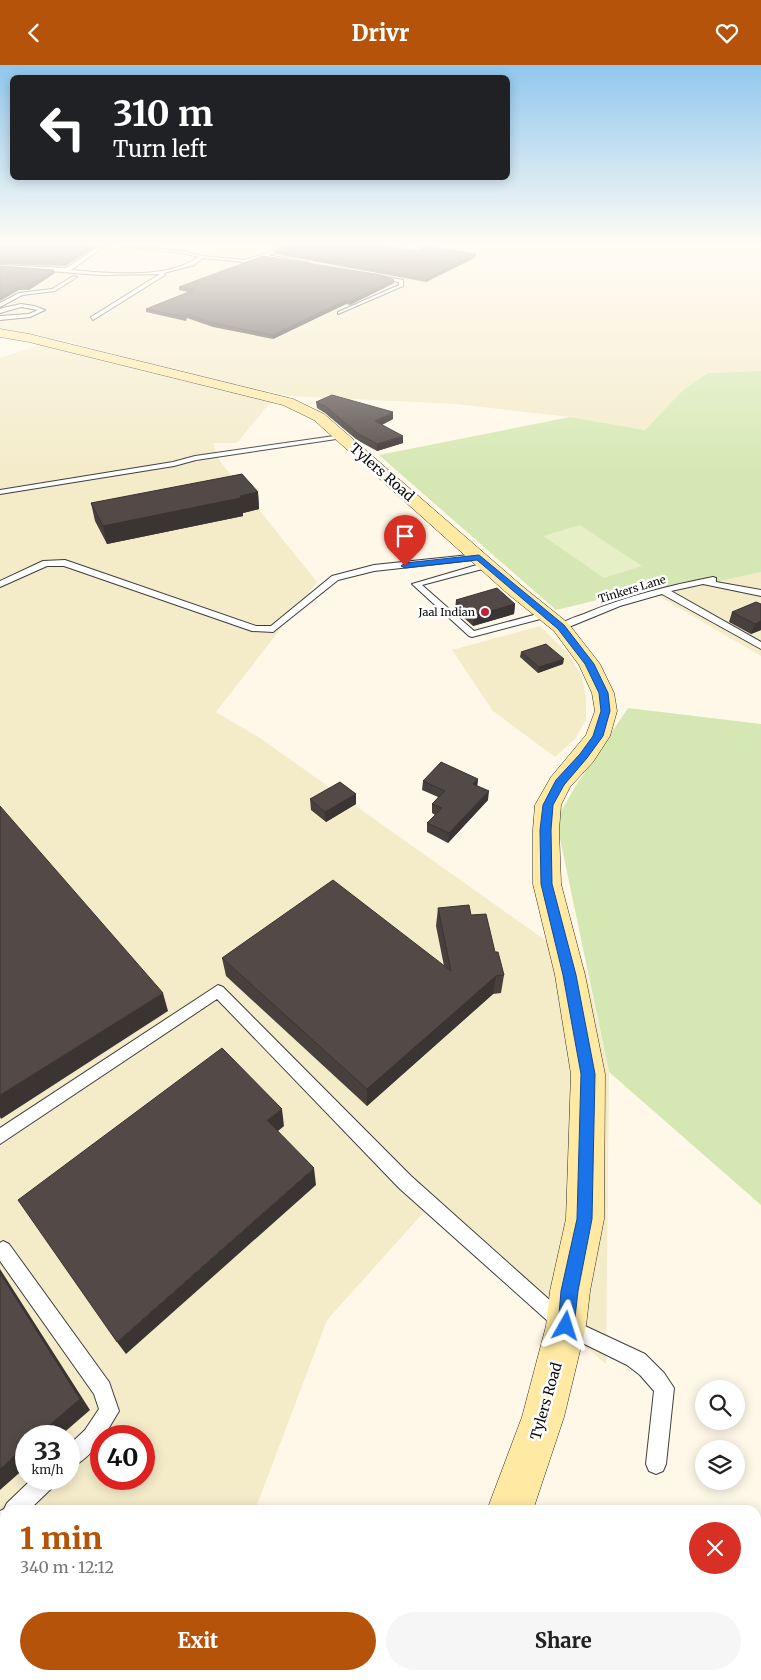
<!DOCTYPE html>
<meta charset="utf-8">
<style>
:root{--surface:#fff;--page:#f6f6f6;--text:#222;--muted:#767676;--accent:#b45309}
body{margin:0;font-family:Merriweather,serif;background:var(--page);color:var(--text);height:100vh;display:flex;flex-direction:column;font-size:19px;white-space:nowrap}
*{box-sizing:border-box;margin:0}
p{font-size:16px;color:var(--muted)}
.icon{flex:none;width:28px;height:28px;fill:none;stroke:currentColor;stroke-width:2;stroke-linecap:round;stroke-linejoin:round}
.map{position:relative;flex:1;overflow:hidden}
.panel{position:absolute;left:0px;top:1440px;width:761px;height:175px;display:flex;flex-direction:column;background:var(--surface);border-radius:15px 15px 0 0;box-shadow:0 2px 12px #0003}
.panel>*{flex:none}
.top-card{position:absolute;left:10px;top:10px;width:500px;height:105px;border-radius:8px;box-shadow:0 2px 12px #0003;background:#202124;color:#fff;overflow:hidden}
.buttons{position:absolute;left:695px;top:1315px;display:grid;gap:10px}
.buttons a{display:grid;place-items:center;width:50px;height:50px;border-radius:50%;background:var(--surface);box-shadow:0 2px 12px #0003;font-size:25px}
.speed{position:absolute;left:15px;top:1360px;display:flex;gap:10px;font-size:25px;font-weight:700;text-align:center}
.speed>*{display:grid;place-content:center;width:65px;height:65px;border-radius:50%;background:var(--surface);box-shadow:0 2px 12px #0003;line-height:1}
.speed small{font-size:12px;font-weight:400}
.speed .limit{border:8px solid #d22;background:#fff;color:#111}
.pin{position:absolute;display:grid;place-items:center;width:42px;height:42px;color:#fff;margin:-51px -21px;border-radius:50% 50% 50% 0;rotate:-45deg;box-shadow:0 0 5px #0007}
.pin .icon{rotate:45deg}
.me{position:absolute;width:55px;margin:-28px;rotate:6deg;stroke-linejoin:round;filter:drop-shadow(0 0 4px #0008)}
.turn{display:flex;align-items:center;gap:18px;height:105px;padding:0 20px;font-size:22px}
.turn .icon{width:65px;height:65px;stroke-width:2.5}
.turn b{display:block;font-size:35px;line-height:42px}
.round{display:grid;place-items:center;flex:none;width:52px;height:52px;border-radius:26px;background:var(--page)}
.headline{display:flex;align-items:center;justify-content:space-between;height:85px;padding:0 20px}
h1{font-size:30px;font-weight:800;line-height:38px;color:var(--accent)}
.button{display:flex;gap:10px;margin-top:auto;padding:10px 20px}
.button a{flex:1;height:58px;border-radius:30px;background:var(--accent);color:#fff;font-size:20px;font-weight:800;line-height:58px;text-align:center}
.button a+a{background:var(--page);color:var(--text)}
header{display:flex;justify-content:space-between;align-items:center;height:65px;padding:0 20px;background:var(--accent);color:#fff;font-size:22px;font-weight:800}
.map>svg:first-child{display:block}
.farmland{fill:#f4ebc9;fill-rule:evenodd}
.green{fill:#d5e8b3}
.pitch{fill:#e6efc5}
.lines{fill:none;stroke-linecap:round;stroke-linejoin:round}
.lane-casing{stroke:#3e3e3e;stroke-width:2}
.secondary-casing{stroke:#2d2d2d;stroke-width:1}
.lane{fill:#fff;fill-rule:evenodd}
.secondary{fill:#ffe9a3;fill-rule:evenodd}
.wall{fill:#47403d}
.shaded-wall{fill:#3a3432}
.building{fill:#534a47;stroke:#3a3432}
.route{fill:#1a73e8;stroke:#114b97}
.poi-dot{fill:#b9243e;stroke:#fff;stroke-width:2}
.labels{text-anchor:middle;stroke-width:5;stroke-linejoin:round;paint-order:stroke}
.far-street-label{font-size:11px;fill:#0b0b0b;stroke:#fff}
.far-poi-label{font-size:11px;fill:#0b0b0b;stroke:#fff;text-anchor:end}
.street-label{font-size:14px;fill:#0b0b0b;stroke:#fff}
</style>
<header><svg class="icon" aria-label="back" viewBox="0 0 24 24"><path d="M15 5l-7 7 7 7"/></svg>Drivr<svg class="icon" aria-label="heart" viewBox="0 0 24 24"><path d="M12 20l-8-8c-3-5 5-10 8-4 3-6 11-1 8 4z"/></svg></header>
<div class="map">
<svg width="761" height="1615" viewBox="0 0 761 1615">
<rect width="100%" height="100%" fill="#fff8e8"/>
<path class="farmland" d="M0,181h761v125l-53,2 -26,18 -37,39 -75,-13 -114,-13 -167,-8 -91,-20 -141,-37 -4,2 -53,-10z
M42,279l232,58 -6,3 -31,38h-24l6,17 98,122 -101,130 44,26 326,231 23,103 -3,292 -182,-152 -97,108 -72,190h-250v165h195l-1,5h-199v-1322zM26,1371h43v43h-43zM101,1371h43v43h-43z
M761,507v84l-104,-61z
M540,561l29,29 13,22 4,21v22l-11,19 -20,18 -62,-46 -41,-61z"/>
<path class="green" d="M761,306v201l-104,23 -13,-6 -88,21 -177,-155 191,-38 75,13 37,-39 26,-18z
M628,643l133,16v481l-152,-133 -53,-252 19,-33z"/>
<path class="pitch" d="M580,460l62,41 -38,12 -61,-42z"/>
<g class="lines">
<defs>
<path id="lane" d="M100,181h5l-34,24c37,3 97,10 127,-13l-15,-4 -60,-7 60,5 19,5 43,4 42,-14h6l-25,9 41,8 -2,1 -44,-7 -18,5 -42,-4 -9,7 -30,8 1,2 -72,45 -2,-3 69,-43 -61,1 -99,-8v-2l66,3z
M369,209l34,6v6l-65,28v-2l61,-27v-3l-30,-6z
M73,211l4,1 -22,14 -33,4 -22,12v-4l19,-10 33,-4z
M21,239l13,2 11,4 -15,7 -30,3v-4l29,-2 9,-4 -17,-3 -21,6v-4l3,-1z
M341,370l2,1v2l-147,22 -22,6 -174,28v-4l173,-28 22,-6z
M479,489l3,1v4l-108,12 -36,9 -65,52 -21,-1 -188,-65h-17l-47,21v-6l43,-20 22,-1 191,66h15l61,-50 42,-11z
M487,497l3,1v4l-68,18 52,46 71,-19 5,3 -2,2 -76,20 -3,-1 -57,-52z
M713,512l3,1v4l45,8v6l-58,-12 -32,7 90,51v7l-99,-55 -42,12 -56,23h-6l-2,-2c7,-6 19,-10 28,-13 42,-18 84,-28 129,-37z
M218,920l5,2 188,189 161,144 73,34 19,19 10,15 -8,76 -3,7 -7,3 -7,-3 -3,-7 8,-73 -14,-16 -13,-10 -67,-33 -161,-144 -182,-189 -217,145v-16z
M3,1176l6,3 100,138 10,29 -15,25h-3c0,11 -23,29 -32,33v-24l16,-15 14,-21 -5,-15 -94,-133v-18z
M32,1414h25l-3,7 -25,24h-24v21l-5,2v-22l4,-2 3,-6z"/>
<path id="secondary" d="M0,264l29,5 264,65 31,15 198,172 46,37 32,41 14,29 3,18 -7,25 -17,26 -23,25 -9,18 -2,25 2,54 24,91 20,99 -1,145 -14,72 -4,35 -22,91 -31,93h-46l35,-93 24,-91 4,-35 16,-72 5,-145 -16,-99 -22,-91v-54l2,-25 16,-28 35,-42 9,-24 -3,-18 -13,-28 -25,-34 -46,-37 -194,-174 -31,-15 -254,-63 -29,-5z
M433,1610h50l-1,5h-50z"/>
</defs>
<use href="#lane" class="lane-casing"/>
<use href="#secondary" class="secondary-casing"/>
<use href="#lane" class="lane"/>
<use href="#secondary" class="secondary"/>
</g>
<path class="wall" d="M0,181h97l-32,20 -65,-2z
M275,186h142l59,6 -50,25 -151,-28z
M0,201l54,4 1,3 -26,17h-10z
M394,215v3l-44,22 -4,-1 -73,35 -60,-12 -26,-9 -1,3 -40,-9v-3l42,-17 -9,-2v-3z
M316,337l77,17 -11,6 21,18 -26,8 -20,-11 -32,-27 -8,-5z
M258,427l1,17 -16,4v3l-136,28 -12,-23 -4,-18z
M456,535l59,4 -1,10 -41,12 -18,-16z
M761,539v26l-10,4 -22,-12 3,-10z
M521,587l42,12 -25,9 -18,-16z
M478,714l-1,7 11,14 -40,43 -21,-11v-9l8,-8 -3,-2v-9l6,-7 -16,-7 1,-9z
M356,729v10l-30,18 -15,-12 -1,-11z
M438,843l33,7 24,37 9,23 -3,18 -8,1 -126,112 -141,-130 -4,-18 222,8 -8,-40z"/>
<path class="shaded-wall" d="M91,181h6l-32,20v-3z
M476,189v3l-50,25v-3z
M54,205l1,3 -26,17 -1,-4z
M394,215v3l-44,22v-4z
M19,222v3l-19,11v-4z
M346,235v4l-73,35v-4z
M393,347v7l-18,9v-7z
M403,371v7l-26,8v-7z
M258,427l1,17 -16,4v3l-136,28 -4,-18z
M515,539l-1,10 -41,12 1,-10z
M761,556v9l-10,4 4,-10z
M564,594l-1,5 -25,9 1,-6z
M478,714l-1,9 -4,-4z
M489,726l-1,9 -40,43 1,-10z
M356,729v10l-30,18 -1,-10z
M496,911l-3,18 -126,112v-17z
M163,928l5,18 -167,108 -1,-2v-22z
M282,1044l2,17 -13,11 -4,-17z
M314,1103l2,17 -190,169 -9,-12z
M0,1204l90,141 -30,26h-23l-37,-163z
M26,1380v22l-26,23v-21z"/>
<path class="building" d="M0,181h91l-26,17 -65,-3z
M288,181h100l29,5 9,-5 50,8 -50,25 -151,-28z
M263,191l118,19 13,5 -44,21 -4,-1 -73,35 -60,-12 -26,-9 -1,3 -40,-8 48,-19 -15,-3z
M0,201l54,4 -26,16 -9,1 -19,10z
M332,330l61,17 -18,9 28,15 -26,8 -20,-11 -32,-27 -9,-4z
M242,409l16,18 -18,4 1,2 -138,28 -12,-23z
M497,523l18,16 -41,12 -18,-16z
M756,537l5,2v17l-6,3 -23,-12z
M546,579l18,15 -25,8 -18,-15z
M441,697l37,17 -5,5 16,7 -40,42 -22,-10 15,-15 -10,-4 13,-13 -22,-10z
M340,717l16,12 -31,18 -15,-13z
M0,741l163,187 -163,102z
M333,815l118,91 -13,-63 31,-3 2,10 15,-1 9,38h3l6,23 -8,1 -129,113 -145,-131z
M222,983l60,61 -15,11 47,48 -197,174 -99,-142z
M0,1208l80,126 -43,37h-11v9l-26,24z"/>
<linearGradient id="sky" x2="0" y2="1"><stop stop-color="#91c7ed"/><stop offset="0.44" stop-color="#fffcf5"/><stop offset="1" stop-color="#fffcf5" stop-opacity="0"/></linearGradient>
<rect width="761" height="407" fill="url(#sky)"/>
<path class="route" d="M479,490l85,70 30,39 14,29 2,18 -7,25 -16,22 -23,27 -11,20 -2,25 1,54 24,91 19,99 -3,145 -14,72 -4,35 -2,6 -6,2 -6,-2 -2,-6 3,-35 16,-72 4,-145 -18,-99 -22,-91 -1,-54 3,-25 13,-25 24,-26 13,-18 8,-25 -2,-18 -14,-29 -27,-35 -81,-69 -72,8 -4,-2 4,-3z"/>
<circle class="poi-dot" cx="485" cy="547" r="5"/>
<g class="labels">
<g class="far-street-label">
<text transform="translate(632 524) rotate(-17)" y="4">Tinkers Lane</text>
</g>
<g class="far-poi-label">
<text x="475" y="551">Jaal Indian</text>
</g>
<g class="street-label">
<text transform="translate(382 407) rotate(41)" y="5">Tylers Road</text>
<text transform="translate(546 1336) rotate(-74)" y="5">Tylers Road</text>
</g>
</g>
</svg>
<div class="buttons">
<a><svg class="icon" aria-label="search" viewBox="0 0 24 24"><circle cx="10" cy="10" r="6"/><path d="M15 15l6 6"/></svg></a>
<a><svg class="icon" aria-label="layers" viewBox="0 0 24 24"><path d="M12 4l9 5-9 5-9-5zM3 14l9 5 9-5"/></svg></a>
</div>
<div class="speed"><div>33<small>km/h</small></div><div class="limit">40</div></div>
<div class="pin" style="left:405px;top:501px;background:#d93025"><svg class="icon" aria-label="arrive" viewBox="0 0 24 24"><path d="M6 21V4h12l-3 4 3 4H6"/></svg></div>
<svg class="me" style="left:566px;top:1261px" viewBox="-20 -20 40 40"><path d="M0-17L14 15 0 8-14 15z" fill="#1a73e8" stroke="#fff" stroke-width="4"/></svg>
<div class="top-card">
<div class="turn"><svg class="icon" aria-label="left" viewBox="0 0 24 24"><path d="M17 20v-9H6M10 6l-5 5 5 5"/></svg><div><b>310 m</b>Turn left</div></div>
</div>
<section class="panel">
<div class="headline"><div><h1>1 min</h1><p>340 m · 12:12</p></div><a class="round" style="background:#d93025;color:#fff"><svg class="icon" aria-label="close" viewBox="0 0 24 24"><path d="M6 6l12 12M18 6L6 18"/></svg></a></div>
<div class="button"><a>Exit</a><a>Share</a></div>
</section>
</div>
